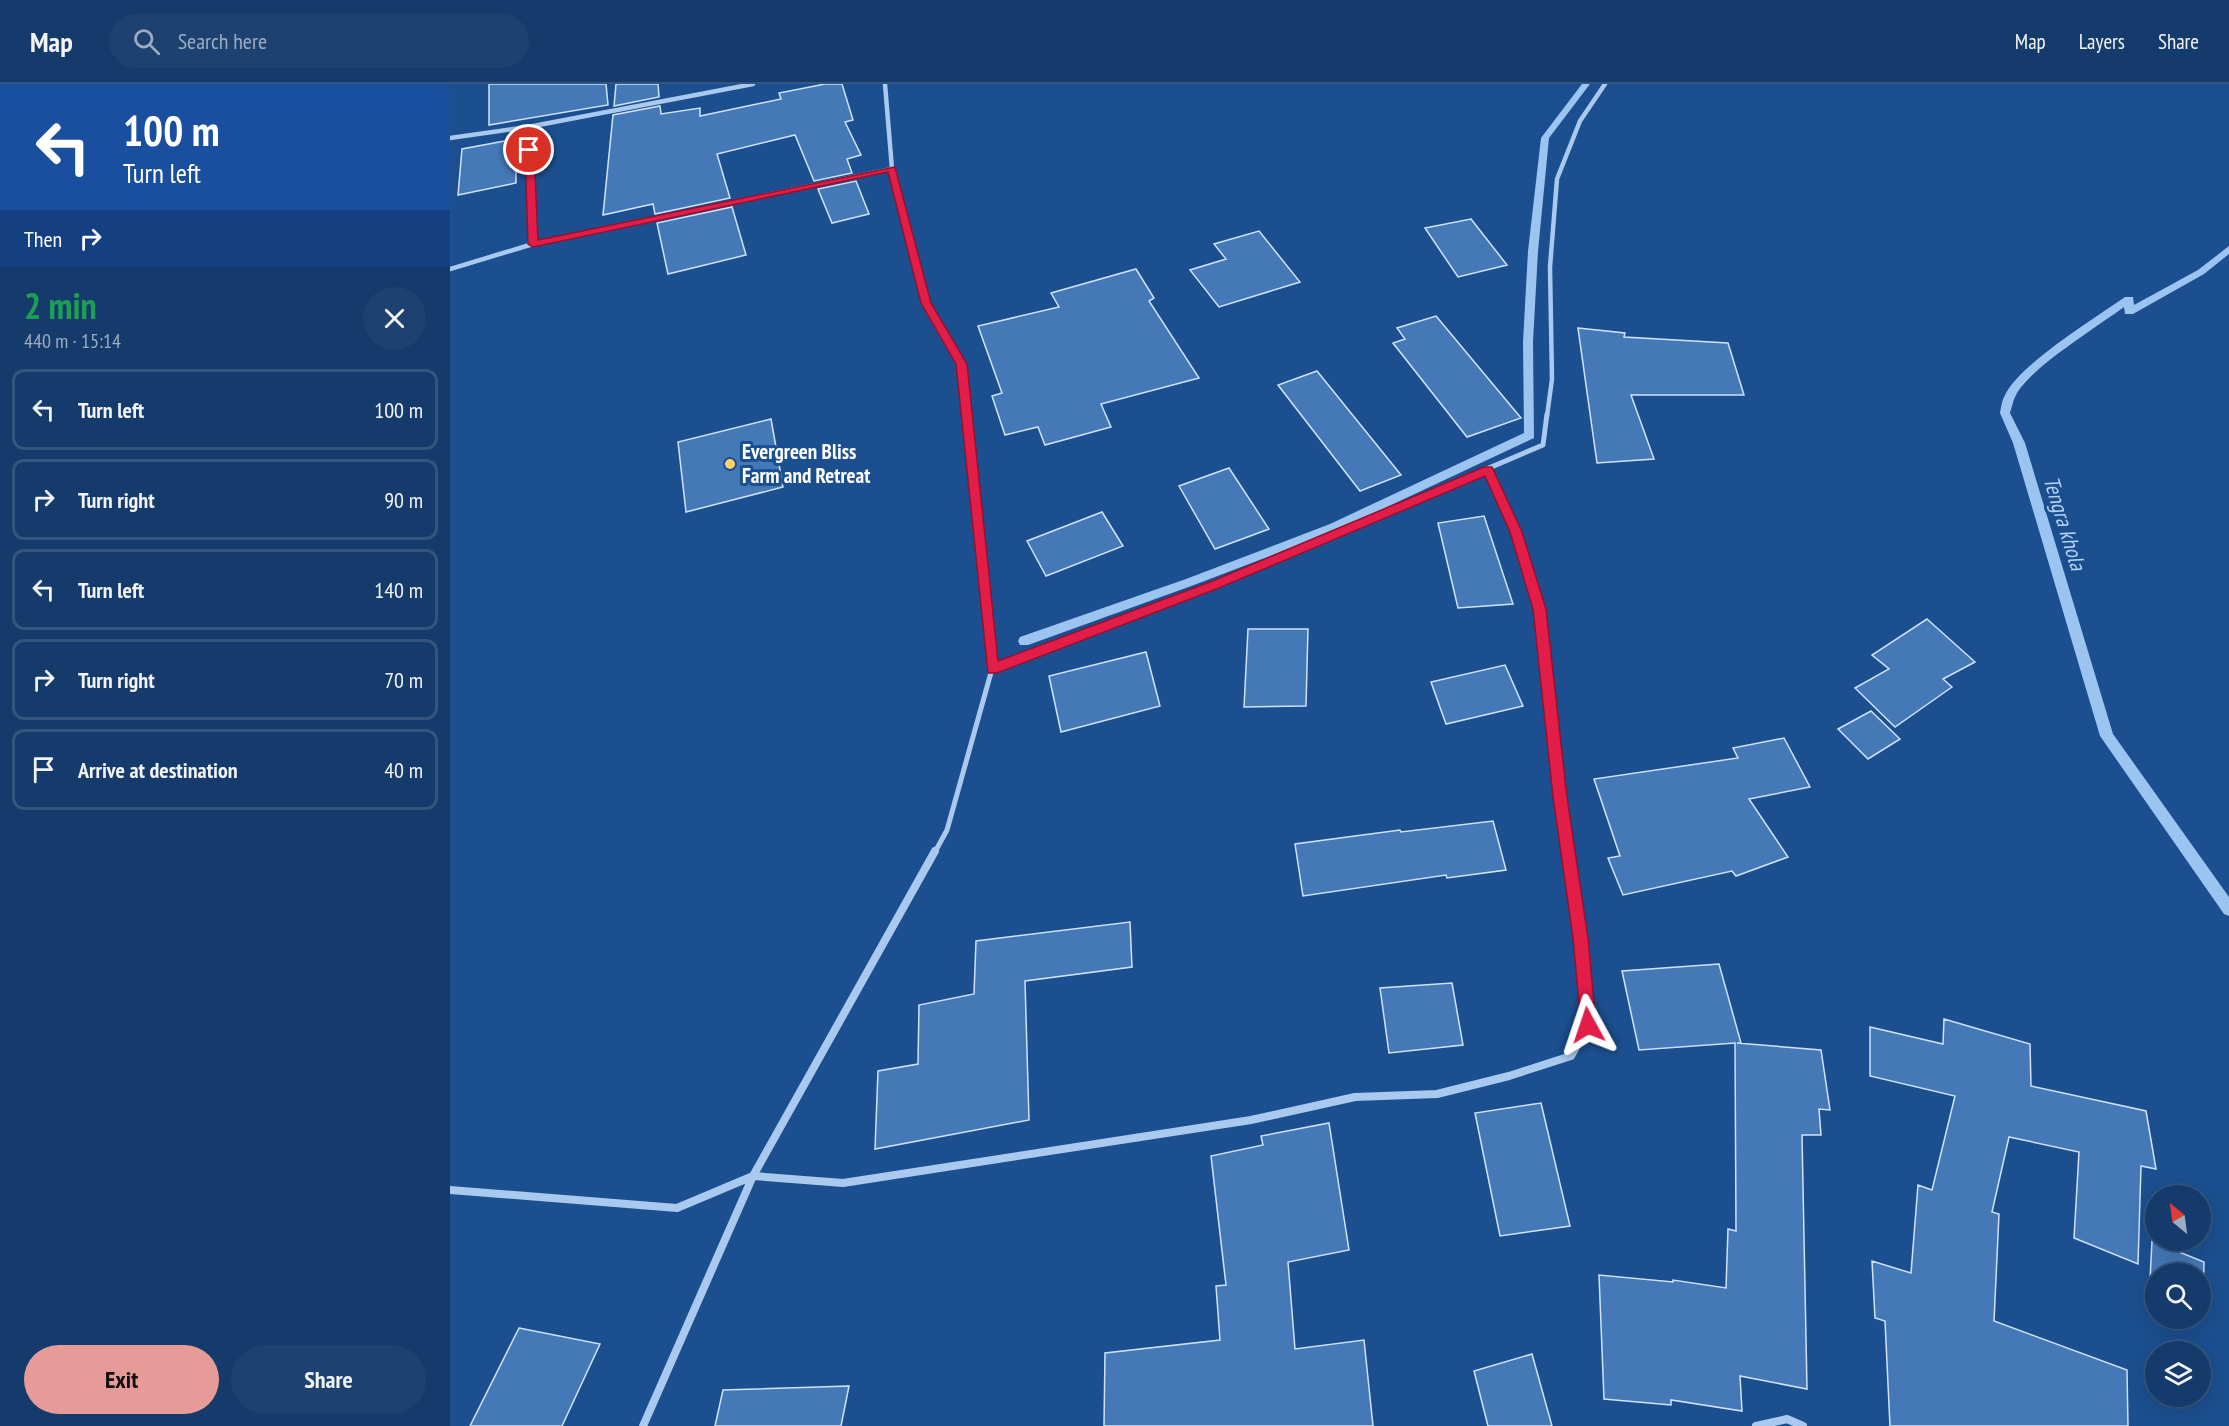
<!DOCTYPE html>
<meta charset="utf-8">
<style>
:root{--surface:#143b6b;--page:#1d4271;--text:#f1f3f6;--muted:#9dadc1;--line:#33557e;--accent:#e69b98}
body{margin:0;font-family:"PT Sans Narrow",sans-serif;background:var(--page);color:var(--text);height:100vh;display:flex;flex-direction:column;font-size:22px;white-space:nowrap}
*{box-sizing:border-box;margin:0}
p{font-size:20px;color:var(--muted)}
.icon{flex:none;width:33px;height:33px;fill:none;stroke:currentColor;stroke-width:2;stroke-linecap:round;stroke-linejoin:round}
.map{position:relative;flex:1;overflow:hidden}
.sheet{display:flex;flex-direction:column;background:var(--surface);width:450px}
.sheet>*{flex:none}
.guide{background:#1a4fa0;color:#fff;overflow:hidden}
.needle{width:39px;rotate:331deg}
.tools{position:absolute;left:1695px;top:1101px;display:grid;gap:12px}
.tools a{display:grid;place-items:center;width:66px;height:66px;border-radius:50%;background:var(--surface);box-shadow:0 6px 24px #0002,0 0 0 2px var(--line);font-size:30px}
.pin{position:absolute;display:grid;place-items:center;width:51px;height:51px;color:#fff;margin:-26px;border:3px solid #fff;border-radius:50%;box-shadow:0 2px 6px #0007}
.me{position:absolute;width:66px;margin:-33px;rotate:355deg;stroke-linejoin:round;filter:drop-shadow(0 0 4px #0008)}
.turn{display:flex;align-items:center;gap:21px;height:126px;padding:0 24px;font-size:27px}
.turn .icon{width:78px;height:78px;stroke-width:2.5}
.turn b{display:block;font-size:42px;line-height:51px}
.then{display:flex;align-items:center;height:57px;padding:0 24px;background:#0003;gap:12px;font-size:22px}
.round{display:grid;place-items:center;flex:none;width:63px;height:63px;border-radius:32px;background:var(--page)}
.summary{display:flex;align-items:center;justify-content:space-between;height:102px;padding:0 24px}
h1{font-size:36px;font-weight:700;line-height:45px;color:#1e9e55}
.action{display:flex;gap:12px;margin-top:auto;padding:12px 24px}
.action a{flex:1;height:69px;border-radius:36px;background:var(--accent);color:#111;font-size:24px;font-weight:700;line-height:69px;text-align:center}
.action a+a{background:var(--page);color:var(--text)}
ul{padding:0;list-style:none}
li{display:flex;align-items:center;gap:18px;height:81px;margin:0 12px 9px;padding:0 12px;border:3px solid var(--line);border-radius:12px}
li div{flex:1}
li b{display:block;font-size:22px}
li em{font-style:normal}
header{display:flex;align-items:center;gap:36px;box-sizing:border-box;height:84px;padding:0 30px;background:var(--surface);border-bottom:2px solid var(--line)}
header strong{font-size:28px}
nav{display:flex;gap:33px;margin-inline-start:auto;font-size:21px}
.search{width:420px;height:54px;background:var(--page);display:flex;align-items:center;gap:15px;box-sizing:border-box;padding:0 21px;border-radius:33px;color:var(--muted);font-size:22px}
main{display:flex;flex:1;min-height:0}
.map>svg:first-child{display:block}
.lines{fill:none;stroke-linecap:round;stroke-linejoin:round}
.stream{fill:#9cc4f0;fill-rule:evenodd}
.building{fill:#4478b7;stroke:#cfe3fa;stroke-width:1.5}
.minor-far2{stroke:#a9c9ee;stroke-width:4.5}
.minor-far1{stroke:#a9c9ee;stroke-width:5}
.minor{stroke:#a9c9ee;stroke-width:8}
.route{fill:#e11d48;stroke:#92132f;stroke-width:1.5}
.poi-dot{fill:#ffd166;stroke:#1b4f8f;stroke-width:2}
.labels{text-anchor:middle;stroke-width:6;stroke-linejoin:round;paint-order:stroke}
.poi-label{font-size:21px;font-weight:bold;fill:#fff;stroke:#1b4f8f;text-anchor:start}
.water-label{font-size:22px;font-style:italic;fill:#b5d3f5;stroke:#1b4f8f}
</style>
<header>
<strong>Map</strong>
<div class="search"><svg class="icon" aria-label="search" viewBox="0 0 24 24"><circle cx="10" cy="10" r="6"/><path d="M15 15l6 6"/></svg>Search here</div>
<nav><a>Map</a><a>Layers</a><a>Share</a></nav>
</header>
<main>
<section class="sheet">
<div class="guide">
<div class="turn"><svg class="icon" aria-label="left" viewBox="0 0 24 24"><path d="M17 20v-9H6M10 6l-5 5 5 5"/></svg><div><b>100 m</b>Turn left</div></div>
<div class="then">Then<svg class="icon" aria-label="right" viewBox="0 0 24 24"><path d="M7 20v-9h11M14 6l5 5-5 5"/></svg></div>
</div>
<div class="summary"><div><h1>2 min</h1><p>440 m · 15:14</p></div><a class="round"><svg class="icon" aria-label="close" viewBox="0 0 24 24"><path d="M6 6l12 12M18 6L6 18"/></svg></a></div>
<ul>
<li><svg class="icon" aria-label="left" viewBox="0 0 24 24"><path d="M17 20v-9H6M10 6l-5 5 5 5"/></svg><div><b>Turn left</b></div><em>100 m</em></li>
<li><svg class="icon" aria-label="right" viewBox="0 0 24 24"><path d="M7 20v-9h11M14 6l5 5-5 5"/></svg><div><b>Turn right</b></div><em>90 m</em></li>
<li><svg class="icon" aria-label="left" viewBox="0 0 24 24"><path d="M17 20v-9H6M10 6l-5 5 5 5"/></svg><div><b>Turn left</b></div><em>140 m</em></li>
<li><svg class="icon" aria-label="right" viewBox="0 0 24 24"><path d="M7 20v-9h11M14 6l5 5-5 5"/></svg><div><b>Turn right</b></div><em>70 m</em></li>
<li><svg class="icon" aria-label="arrive" viewBox="0 0 24 24"><path d="M6 21V4h12l-3 4 3 4H6"/></svg><div><b>Arrive at destination</b></div><em>40 m</em></li>
</ul>
<div class="action"><a>Exit</a><a>Share</a></div>
</section>
<div class="map">
<svg width="1779" height="1342" viewBox="0 0 1779 1342">
<rect width="100%" height="100%" fill="#1b4f8f"/>
<g class="lines">
<path class="stream" d="M1132,0h8l-41,54 -11,113 -5,91 1,96 -196,92 -144,55 -166,60h-8l-2,-4 2,-4 166,-58 144,-55 194,-91 -1,-91 5,-91 13,-113z
M1779,162v8l-25,20 -71,40h-8l-1,-7c-27,20 -94,61 -108,88 -3,5 -4,12 -6,18l15,30 88,291 116,163v19l-5,-2 -124,-178 -87,-293 -13,-30c1,-6 2,-13 5,-18 15,-31 90,-77 120,-98h8l1,8 64,-35z"/>
</g>
<path class="building" d="M39,0h117l2,21 -119,20z
M166,0h42l1,13 -45,9z
M375,0h17l11,36 -8,2 16,33 -14,4 5,14 -38,8 -19,-46 -78,19 13,44 -75,16 -2,-10 -50,11 10,-100 47,-9 1,8 39,-6v8l81,-17 -2,-6z
M66,55v44l-58,12 4,-46z
M406,97l13,33 -37,9 -14,-34z
M282,123l14,48 -78,19 -11,-51z
M1021,135l36,46 -49,12 -33,-49z
M809,147l41,51 -81,25 -29,-37 36,-11 -12,-15z
M686,185l18,29 -5,3 50,77 -98,26 10,23 -66,18 -7,-18 -33,8 -13,-39 10,-3 -24,-67 81,-19 -8,-14z
M986,232l85,102 -54,19 -74,-94 12,-4 -8,-11z
M1128,244l47,5 -1,4 104,6 16,52h-113l23,64 -57,4z
M867,287l84,104 -41,16 -82,-106z
M321,335l12,68 -97,25 -8,-70z
M779,384l40,61 -54,20 -36,-63z
M652,428l21,34 -77,30 -19,-35z
M1034,432l29,88 -55,4 -20,-85z
M1477,535l48,43 -32,17 9,8 -57,40 -40,-39 34,-19 -17,-14z
M798,545h60l-2,77 -62,1z
M696,568l14,54 -99,26 -12,-56z
M1055,581l18,41 -77,18 -15,-42z
M1421,627l29,28 -32,20 -30,-30z
M1334,654l26,49 -61,12 39,58 -52,19 -4,-5 -109,24 -15,-37 12,-2 -26,-77 144,-21 -5,-10z
M1043,737l13,49 -59,8 -1,-3 -143,21 -8,-52 105,-14 1,2z
M680,838l2,45 -107,14 4,139 -154,29 3,-78 40,-7 1,-59 55,-11 2,-53z
M1269,880l22,79h-4l84,7 9,60 -11,-1 2,26h-19l5,254 -67,-13 2,35 -71,-11v5l-67,-6 -5,-124 74,7v-2l53,8 2,-59 8,2 -1,-188 -96,7 -17,-79z
M1002,899l11,62 -74,8 -9,-65z
M1494,935l86,25 1,42 115,25 10,58 -15,-3 -3,98 -64,-26 5,-86 -70,-15 -17,75 7,2 -5,107 133,49 1,56h-238l-5,-105 -10,-3 -3,-57 39,12 7,-88 14,5 23,-94 -85,-20v-49l73,17z
M1091,1019l29,123 -70,10 -25,-123z
M879,1039l20,127 -61,12 7,87 69,-9 9,86h-269l1,-73 115,-13 -4,-54 10,-1 -15,-129 52,-11 -2,-9z
M1702,1157l52,21 -1,41 -3,-1v-28h-44v9l-6,-3z
M69,1244l81,16 -38,82h-92z
M1082,1270l20,72h-64l-14,-55z
M399,1302l-8,40h-126l8,-36z"/>
<g class="lines">
<path class="minor-far2" d="M435,0l7,85 34,134 35,61 5,52
M78,43l5,117
M0,54l78,-11 225,-43
M0,185l83,-25 359,-75
M1097,332l5,-37 -2,-112 7,-88 23,-58 25,-37"/>
<path class="minor-far1" d="M1038,386l28,62 23,77 29,243
M542,585l222,-84 329,-140 4,-31
M485,768l12,-22 45,-161 -26,-255"/>
<path class="minor" d="M0,1106l227,18 76,-32 90,7 408,-63 104,-23 82,-3 72,-18 62,-20 17,-31 -7,-87 -13,-87
M193,1342l110,-250 182,-325
M1306,1342l31,-7 16,7"/>
</g>
<path class="route" d="M79,64l5,2 4,90 357,-73 36,136 36,61 31,297 212,-79 274,-115h8l30,65 24,77 21,188 21,141 8,87 -2,6 -6,2 -5,-2 -2,-6 -8,-87 -20,-141 -20,-188 -23,-77 -25,-56 -266,112 -222,85h-9l-32,-309 -35,-61 -33,-131 -355,75 -5,-3 -3,-94z"/>
<circle class="poi-dot" cx="280" cy="380" r="6"/>
<g class="labels">
<g class="poi-label">
<text x="292" y="375">Evergreen Bliss<tspan x="292" dy="24">Farm and Retreat</tspan></text>
</g>
<g class="water-label">
<text transform="translate(1615 439) rotate(73)" y="8">Tengra khola</text>
</g>
</g>
</svg>
<div class="tools">
<a><svg class="needle" viewBox="-14 -14 28 28"><path d="M0-13l5 13h-10z" fill="#e53935"/><path d="M0 13l5-13h-10z" fill="#9dadc1"/></svg></a>
<a><svg class="icon" aria-label="search" viewBox="0 0 24 24"><circle cx="10" cy="10" r="6"/><path d="M15 15l6 6"/></svg></a>
<a><svg class="icon" aria-label="layers" viewBox="0 0 24 24"><path d="M12 4l9 5-9 5-9-5zM3 14l9 5 9-5"/></svg></a>
</div>
<div class="pin" style="left:79px;top:66px;background:#d93025"><svg class="icon" aria-label="arrive" viewBox="0 0 24 24"><path d="M6 21V4h12l-3 4 3 4H6"/></svg></div>
<svg class="me" style="left:1138px;top:941px" viewBox="-20 -20 40 40"><path d="M0-17L14 15 0 8-14 15z" fill="#e11d48" stroke="#fff" stroke-width="4"/></svg>
</div>
</main>
